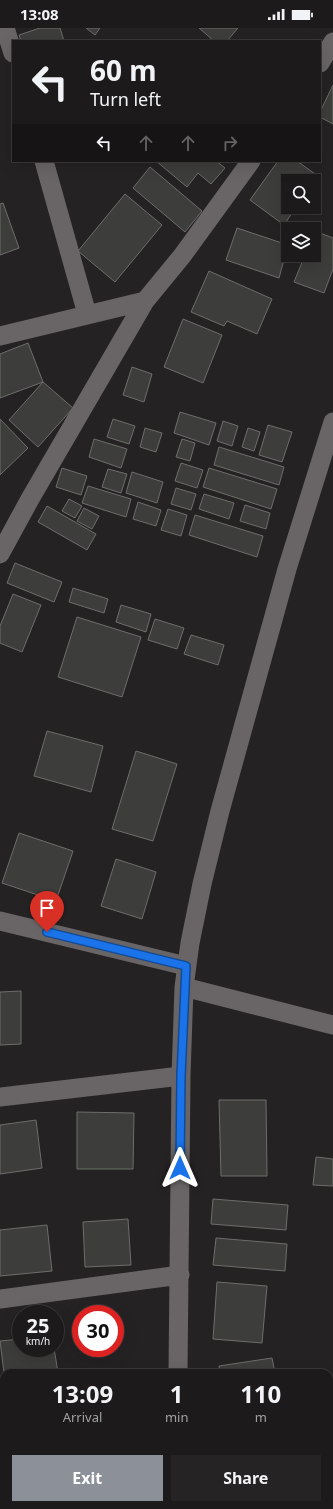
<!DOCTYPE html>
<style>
:root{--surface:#1c1a1a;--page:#252323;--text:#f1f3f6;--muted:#a0a1a2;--line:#3a3839;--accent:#8c9099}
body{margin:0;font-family:"Noto Sans",sans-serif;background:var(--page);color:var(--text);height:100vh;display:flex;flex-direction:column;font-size:15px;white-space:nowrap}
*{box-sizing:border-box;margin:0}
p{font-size:13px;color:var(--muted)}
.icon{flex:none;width:22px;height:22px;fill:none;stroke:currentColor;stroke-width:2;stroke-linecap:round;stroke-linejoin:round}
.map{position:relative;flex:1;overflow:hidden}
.side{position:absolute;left:0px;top:1341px;width:333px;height:140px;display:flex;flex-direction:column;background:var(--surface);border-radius:12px 12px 0 0;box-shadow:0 4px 16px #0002,0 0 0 1px var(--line)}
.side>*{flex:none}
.banner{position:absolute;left:12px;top:12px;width:309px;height:122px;border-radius:0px;box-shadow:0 4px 16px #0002,0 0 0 1px var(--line);background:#1c1a1a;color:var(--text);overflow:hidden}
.buttons{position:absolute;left:281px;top:146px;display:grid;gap:8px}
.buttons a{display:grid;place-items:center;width:40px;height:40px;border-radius:0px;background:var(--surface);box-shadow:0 4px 16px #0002,0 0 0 1px var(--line);font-size:20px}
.speed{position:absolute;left:12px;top:1277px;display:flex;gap:8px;font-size:20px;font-weight:700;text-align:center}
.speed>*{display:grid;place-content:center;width:52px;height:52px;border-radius:50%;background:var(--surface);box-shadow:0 4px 16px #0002,0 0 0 1px var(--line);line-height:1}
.speed small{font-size:10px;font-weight:400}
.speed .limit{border:6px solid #d22;background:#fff;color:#111}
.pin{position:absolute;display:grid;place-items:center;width:34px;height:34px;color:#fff;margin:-41px -17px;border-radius:50% 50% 50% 0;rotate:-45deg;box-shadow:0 0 4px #0007}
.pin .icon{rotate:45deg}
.me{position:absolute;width:44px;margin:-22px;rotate:0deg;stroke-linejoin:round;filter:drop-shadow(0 0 3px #0008)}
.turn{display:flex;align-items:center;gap:14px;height:84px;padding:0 12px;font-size:18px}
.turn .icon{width:52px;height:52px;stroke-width:2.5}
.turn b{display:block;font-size:28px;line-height:34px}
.lanes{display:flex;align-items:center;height:38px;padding:0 12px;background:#0003;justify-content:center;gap:20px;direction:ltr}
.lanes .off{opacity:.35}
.eta{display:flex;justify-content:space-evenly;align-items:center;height:68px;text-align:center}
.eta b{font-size:24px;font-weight:700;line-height:28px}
.action{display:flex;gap:8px;margin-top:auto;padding:8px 12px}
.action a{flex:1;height:46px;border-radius:0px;background:var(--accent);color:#fff;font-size:16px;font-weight:700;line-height:46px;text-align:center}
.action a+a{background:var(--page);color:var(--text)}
.status{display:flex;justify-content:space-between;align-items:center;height:28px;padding:0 20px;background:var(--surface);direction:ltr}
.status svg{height:11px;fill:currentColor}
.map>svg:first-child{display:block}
.building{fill:#3d3e3b;stroke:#6d6e6b}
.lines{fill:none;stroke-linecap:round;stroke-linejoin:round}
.minor{stroke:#696567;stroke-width:19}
.route-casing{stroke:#114b97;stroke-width:10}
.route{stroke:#1a73e8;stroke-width:7}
</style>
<div class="status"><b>13:08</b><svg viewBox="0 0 49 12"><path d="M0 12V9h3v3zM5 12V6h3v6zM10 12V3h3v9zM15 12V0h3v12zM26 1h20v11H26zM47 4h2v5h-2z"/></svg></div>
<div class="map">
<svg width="333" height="1481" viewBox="0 0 333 1481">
<rect width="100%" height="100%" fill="#252223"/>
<path class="building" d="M40,0h20l4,13h-43l-2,-6z
M86,0h14l-5,7z
M199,0h39l-11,13h-13z
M333,57v39l-13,-7v-5z
M156,133h60l9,7 -14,16 -13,-11 -11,14z
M278,133h19l21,15 -4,6 -26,-1v26h8l-12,18 -34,-25z
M150,139l52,44 -17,21 -52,-44z
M125,166l37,31 -47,57 -37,-31z
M3,175l16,45 -19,7v-51z
M237,200l51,17 -9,33 -53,-18z
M315,203l18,7v31l-9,24 -30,-11 11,-27h9z
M209,243l63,28 -15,35 -30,-13 -3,5 -33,-14z
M183,291l39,16 -19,48 -39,-16z
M28,315l15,39 -43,16v-44z
M132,339l20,7 -8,28 -21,-7z
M43,354l30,26 -35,39 -29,-27z
M180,384l36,11 -7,22 -35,-12z
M0,391l28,29 -28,27z
M113,391l22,7 -6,18 -22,-7z
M223,393l15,5 -6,20 -15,-5z
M268,397l24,7 -10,30 -23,-7z
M145,400l17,5 -6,19 -16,-5z
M248,400l12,4 -6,19 -12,-4z
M94,411l33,10 -6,19 -32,-11z
M182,411l13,4 -5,18 -14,-4z
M219,419l65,20 -5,18 -65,-20z
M181,435l22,7 -6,18 -22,-7z
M62,440l25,8 -6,19 -25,-8z
M209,440l68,21 -6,20 -68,-22z
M108,441l19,5 -6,19 -19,-6z
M132,444l31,10 -6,21 -31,-10z
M88,458l43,13 -5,18 -44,-14z
M176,460l20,6 -5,16 -20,-6z
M204,466l30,9 -5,16 -30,-10z
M69,471l13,7 -7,12 -13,-7z
M138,474l23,8 -5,16 -23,-7z
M245,477l25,8 -4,16 -26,-8z
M47,478l49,28 -9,16 -49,-28z
M84,480l15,8 -7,13 -15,-8z
M168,481l19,6 -6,21 -20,-6z
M195,487l68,21 -6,21 -68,-22z
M15,535l47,19 -8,20 -47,-19z
M73,560l35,11 -4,14 -35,-11z
M13,566l28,11 -19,47 -22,-9v-17z
M121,577l30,9 -5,18 -30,-10z
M77,589l64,20 -19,60 -64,-20z
M155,591l29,9 -7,21 -29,-9z
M191,607l33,10 -6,20 -34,-11z
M47,703l56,15 -12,46 -57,-16z
M136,723l41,13 -24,77 -41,-12z
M19,805l54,18 -17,50 -54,-18z
M116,831l40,13 -14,47 -41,-13z
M21,963v53l-21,1v-53z
M219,1072h47l1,76h-46z
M77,1084l57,1 -1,56h-56z
M36,1092l6,48 -42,6v-49z
M316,1129l17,2v27l-20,-1z
M213,1171l75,6 -2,25 -75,-6z
M128,1191l3,46 -46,2 -2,-45z
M47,1197l5,46 -52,5v-46z
M216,1210l71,6 -2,27 -72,-6z
M217,1254l50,4 -5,57 -49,-4z
M21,1311v9h33l4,25h-54l-4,-32z
M272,1330l3,15h-55l-1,-7z
M329,1476l1,5h-51v-4z"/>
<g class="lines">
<path class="minor" d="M5,0l8,25
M320,35l13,-21
M44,133l43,153
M0,308l145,-35
M0,526l30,-55 115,-198 37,-45 69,-95
M0,893l186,45
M184,959l149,38
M0,1069l181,-21
M0,1271l180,-24
M178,1345l3,-297 3,-89 6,-44 12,-59 18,-73 67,-242 46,-147
M175,1481v-4"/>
</g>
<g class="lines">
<defs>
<path id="route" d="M47,904l139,34 -5,110 -1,92"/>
</defs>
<use href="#route" class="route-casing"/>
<use href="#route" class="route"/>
</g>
</svg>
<div class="buttons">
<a><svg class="icon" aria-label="search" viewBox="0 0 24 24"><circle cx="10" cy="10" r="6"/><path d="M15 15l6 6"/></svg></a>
<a><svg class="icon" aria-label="layers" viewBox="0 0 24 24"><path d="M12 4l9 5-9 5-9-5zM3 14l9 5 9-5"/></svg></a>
</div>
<div class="speed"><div>25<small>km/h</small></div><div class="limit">30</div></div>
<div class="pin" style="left:47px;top:904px;background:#d93025"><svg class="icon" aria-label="arrive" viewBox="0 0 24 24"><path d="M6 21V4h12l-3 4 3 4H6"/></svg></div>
<svg class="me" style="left:180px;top:1140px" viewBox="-20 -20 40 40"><path d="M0-17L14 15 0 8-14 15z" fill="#1a73e8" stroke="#fff" stroke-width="4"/></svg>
<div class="banner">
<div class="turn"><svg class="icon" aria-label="left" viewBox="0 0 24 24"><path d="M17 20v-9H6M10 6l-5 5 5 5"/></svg><div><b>60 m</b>Turn left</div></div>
<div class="lanes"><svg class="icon" aria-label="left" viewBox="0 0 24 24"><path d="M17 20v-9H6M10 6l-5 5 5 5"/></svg><svg class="icon off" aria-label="ahead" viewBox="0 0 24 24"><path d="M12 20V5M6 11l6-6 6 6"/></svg><svg class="icon off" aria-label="ahead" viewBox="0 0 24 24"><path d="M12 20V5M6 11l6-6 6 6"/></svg><svg class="icon off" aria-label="right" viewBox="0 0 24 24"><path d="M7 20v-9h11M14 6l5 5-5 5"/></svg></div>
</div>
<section class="side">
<div class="eta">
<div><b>13:09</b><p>Arrival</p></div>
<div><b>1</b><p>min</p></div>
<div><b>110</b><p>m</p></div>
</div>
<div class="action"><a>Exit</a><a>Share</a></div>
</section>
</div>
